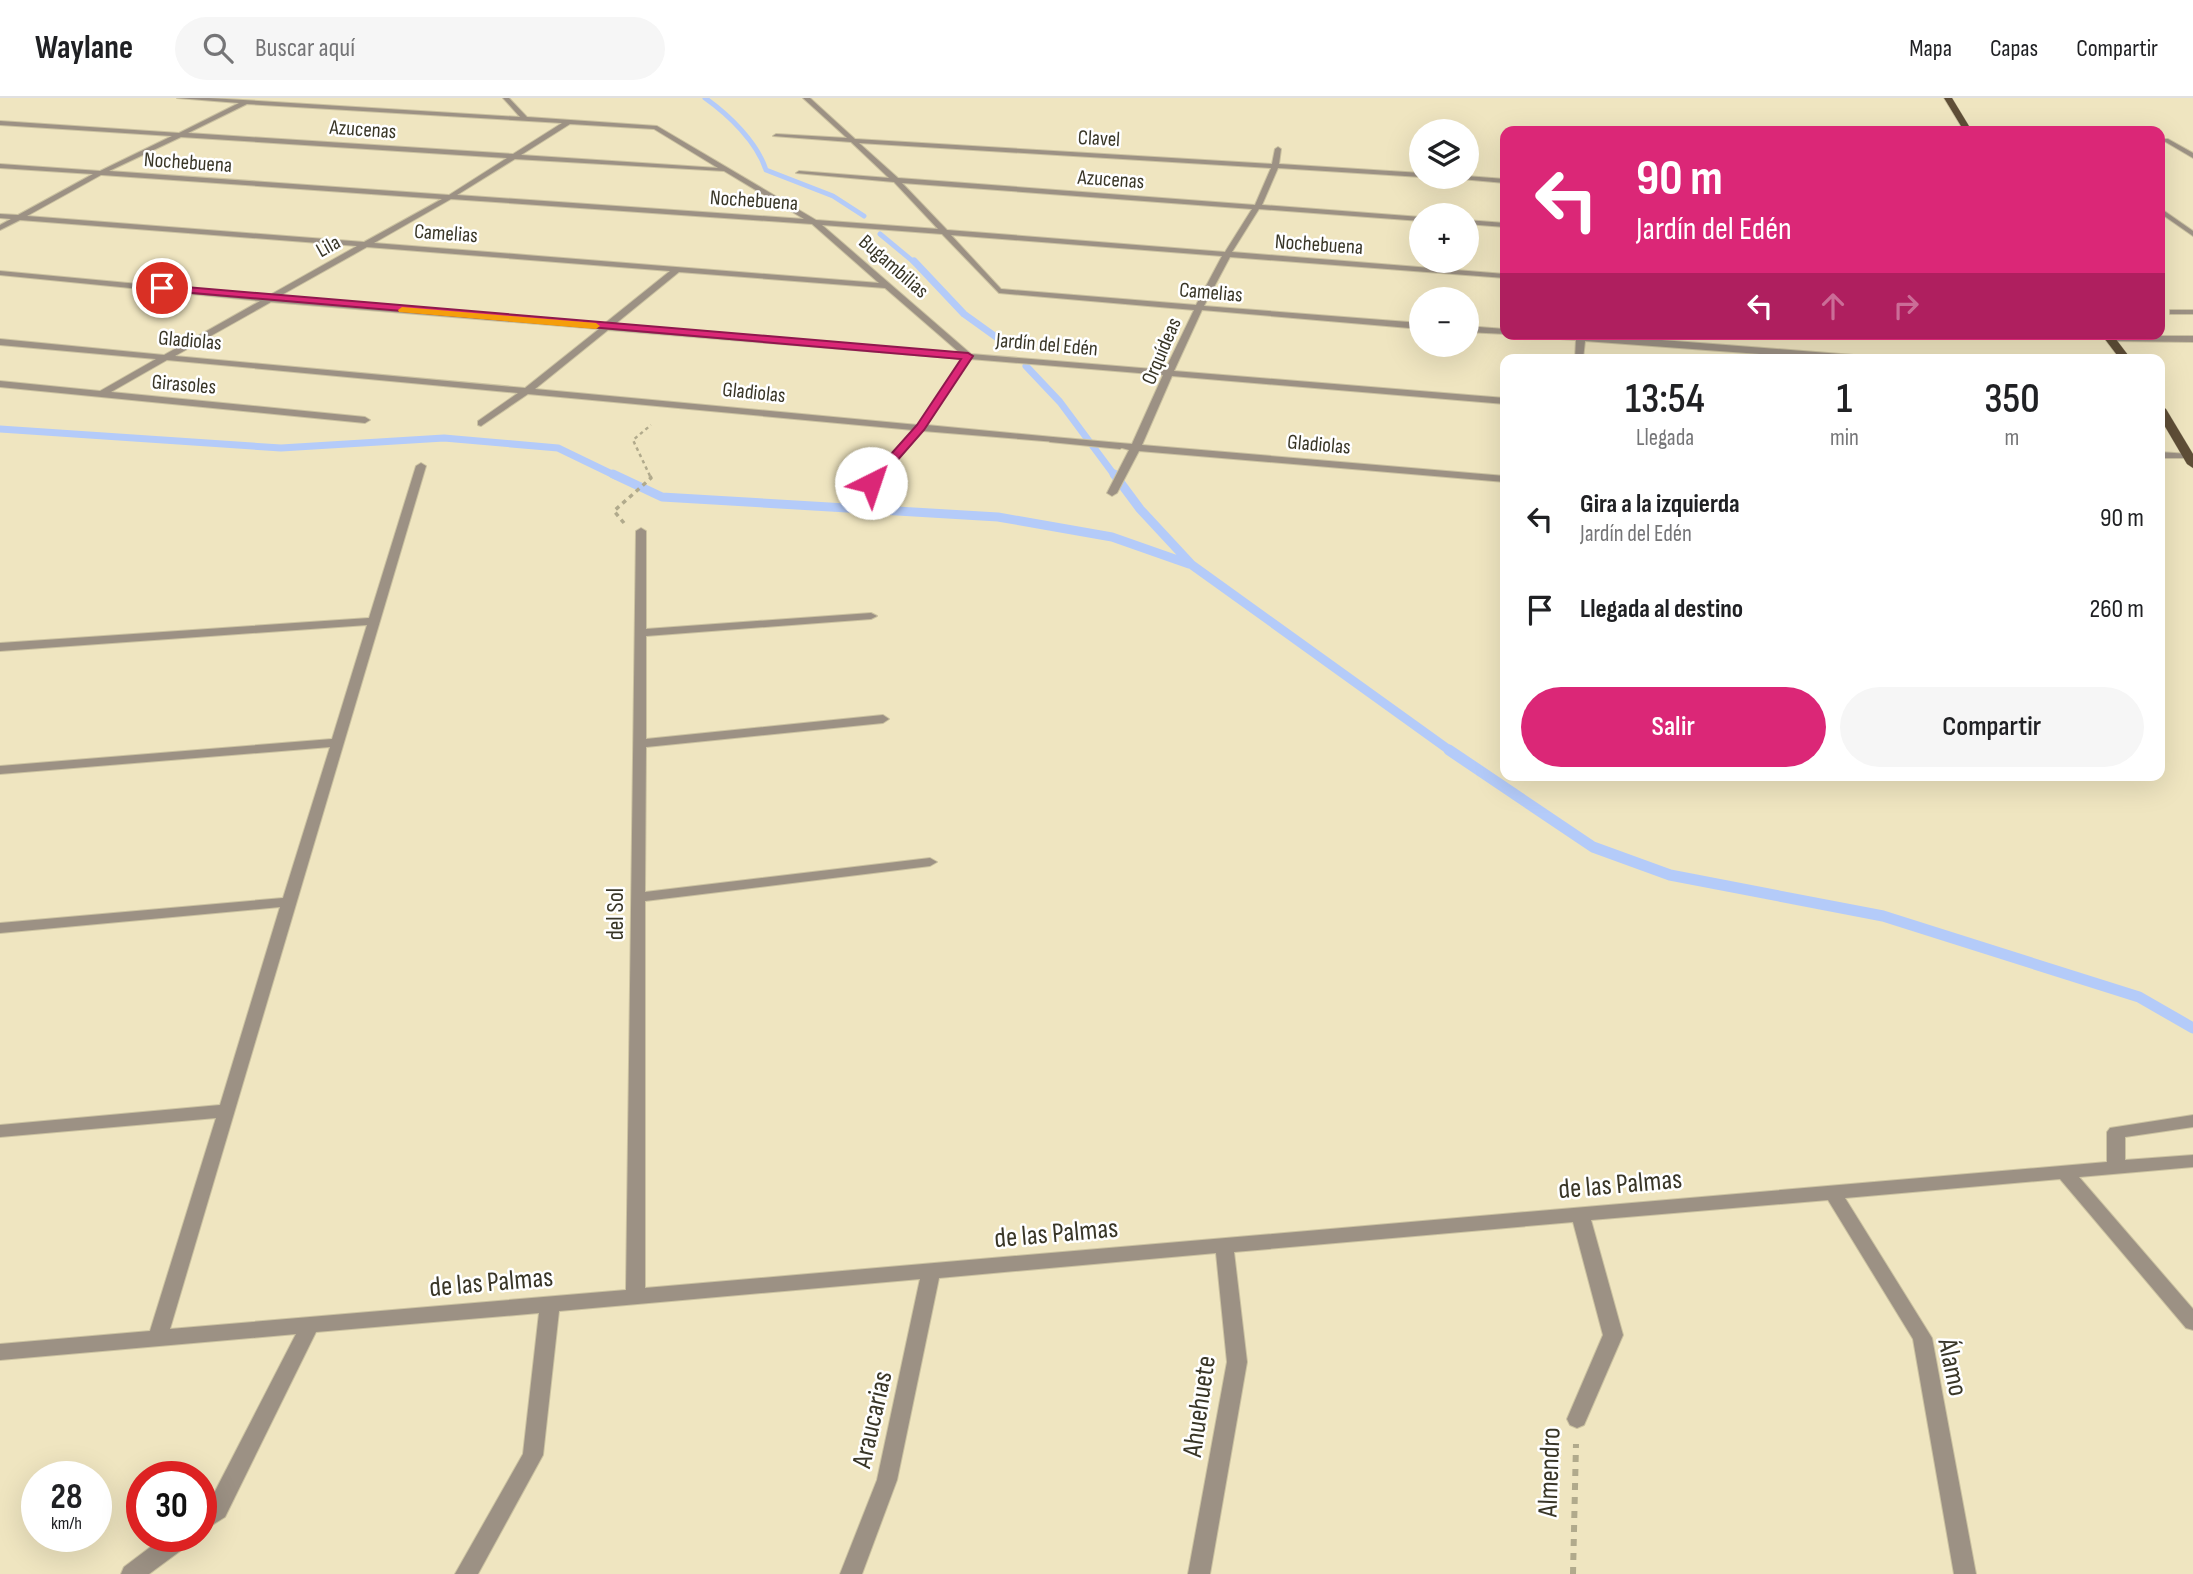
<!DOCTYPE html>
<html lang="es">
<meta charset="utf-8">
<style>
:root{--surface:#fff;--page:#f6f6f6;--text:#202124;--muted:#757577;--line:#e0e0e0;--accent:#db2777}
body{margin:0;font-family:"Sofia Sans Condensed",sans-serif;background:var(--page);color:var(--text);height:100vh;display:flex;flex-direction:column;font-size:26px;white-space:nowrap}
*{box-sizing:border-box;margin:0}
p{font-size:23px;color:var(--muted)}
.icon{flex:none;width:38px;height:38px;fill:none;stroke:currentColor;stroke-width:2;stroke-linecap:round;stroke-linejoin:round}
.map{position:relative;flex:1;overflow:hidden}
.details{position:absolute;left:1500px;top:256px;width:665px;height:427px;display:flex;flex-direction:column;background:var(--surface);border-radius:14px;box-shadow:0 7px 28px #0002}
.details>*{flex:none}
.hud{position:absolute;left:1500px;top:28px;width:665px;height:214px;border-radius:14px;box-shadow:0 7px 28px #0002;background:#db2777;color:#fff;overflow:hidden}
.fabs{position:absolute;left:1409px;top:21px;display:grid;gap:14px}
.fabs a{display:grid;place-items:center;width:70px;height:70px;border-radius:50%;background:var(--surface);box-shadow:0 7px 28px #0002;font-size:35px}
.speed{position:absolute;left:21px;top:1363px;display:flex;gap:14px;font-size:35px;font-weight:700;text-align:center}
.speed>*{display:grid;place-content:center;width:91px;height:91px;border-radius:50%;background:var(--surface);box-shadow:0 7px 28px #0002;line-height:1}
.speed small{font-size:18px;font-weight:400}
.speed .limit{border:10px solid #d22;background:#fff;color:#111}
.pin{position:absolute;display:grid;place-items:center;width:60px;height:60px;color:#fff;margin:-30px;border:4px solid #fff;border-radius:50%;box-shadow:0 2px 7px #0007}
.me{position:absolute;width:77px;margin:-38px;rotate:41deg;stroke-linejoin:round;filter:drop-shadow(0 0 5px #0008)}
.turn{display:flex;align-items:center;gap:24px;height:147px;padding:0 21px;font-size:32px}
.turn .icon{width:91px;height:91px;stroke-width:2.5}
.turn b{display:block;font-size:49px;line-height:60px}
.lanes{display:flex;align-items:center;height:66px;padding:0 21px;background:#0003;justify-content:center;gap:35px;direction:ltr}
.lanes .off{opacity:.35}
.eta{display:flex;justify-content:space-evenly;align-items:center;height:119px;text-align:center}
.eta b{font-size:42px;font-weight:600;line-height:49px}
.primary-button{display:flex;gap:14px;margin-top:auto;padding:14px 21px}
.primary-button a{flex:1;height:80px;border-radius:42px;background:var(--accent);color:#fff;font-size:28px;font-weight:600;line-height:80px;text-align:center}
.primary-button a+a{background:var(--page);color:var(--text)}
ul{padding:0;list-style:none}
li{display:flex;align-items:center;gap:21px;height:91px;padding:0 21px}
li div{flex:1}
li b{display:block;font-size:26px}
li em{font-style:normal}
header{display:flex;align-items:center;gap:42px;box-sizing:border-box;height:98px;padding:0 35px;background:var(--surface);border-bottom:2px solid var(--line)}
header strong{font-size:33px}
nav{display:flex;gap:38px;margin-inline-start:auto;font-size:24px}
.search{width:490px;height:63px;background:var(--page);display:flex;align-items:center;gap:18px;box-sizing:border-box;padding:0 24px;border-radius:38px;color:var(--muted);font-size:26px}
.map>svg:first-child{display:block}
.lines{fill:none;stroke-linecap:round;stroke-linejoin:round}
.stream-far3{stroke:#b4cbf9;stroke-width:5}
.stream-far2{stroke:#b4cbf9;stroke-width:7}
.stream-far1{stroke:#b4cbf9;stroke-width:9}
.stream{stroke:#b4cbf9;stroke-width:11}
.pedestrian-casing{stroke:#cbc2a1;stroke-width:2}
.minor-casing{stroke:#cbc2a1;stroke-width:2}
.primary-casing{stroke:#cbc2a1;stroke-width:1}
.path-far2{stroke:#b1aa8c;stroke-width:2.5;stroke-dasharray:3.5 3.5;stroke-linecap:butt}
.path-far1{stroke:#b1aa8c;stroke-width:3.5;stroke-dasharray:4.5 4.5;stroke-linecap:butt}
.path{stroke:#b1aa8c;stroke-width:6;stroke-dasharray:7 7;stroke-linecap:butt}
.pedestrian{fill:#9c9184;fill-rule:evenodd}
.minor{fill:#9c9184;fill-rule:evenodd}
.primary{fill:#5f4e37;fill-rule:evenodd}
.route{fill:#db2777;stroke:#8e194d;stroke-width:2}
.slow{fill:#f59e0b}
.labels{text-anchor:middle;stroke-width:5;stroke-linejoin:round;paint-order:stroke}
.far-street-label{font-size:21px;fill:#393627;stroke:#fff}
.street-label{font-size:24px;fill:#393627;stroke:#fff}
.near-street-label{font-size:28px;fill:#393627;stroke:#fff}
</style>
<header>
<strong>Waylane</strong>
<div class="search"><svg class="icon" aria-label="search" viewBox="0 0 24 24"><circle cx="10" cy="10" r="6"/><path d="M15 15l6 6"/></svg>Buscar aquí</div>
<nav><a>Mapa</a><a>Capas</a><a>Compartir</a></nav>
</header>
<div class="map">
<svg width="2193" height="1476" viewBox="0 0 2193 1476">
<rect width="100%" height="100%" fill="#efe5c0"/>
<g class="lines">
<path class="stream-far3" d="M705,0c24,17 52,44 61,72l67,26 31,20
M880,136l35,29"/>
<path class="stream-far2" d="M914,163l50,53 39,28
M1026,268l34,36 55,74
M0,331l281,19 163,-10 114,10 58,28"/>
<path class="stream-far1" d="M613,376l49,23 336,20 114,20 77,27
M1114,376l26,35 52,56 260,187"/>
<path class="stream" d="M1449,652l144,97 77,28 213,41 256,81 54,31"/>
<defs>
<path id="pedestrian" d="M1053,339l67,6 5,3 -5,3 -70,-7 -2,-2z"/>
<path id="minor" d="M177,0h32l311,19 -17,-19h6l18,19 130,9 159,94 122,9 -44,-47 -98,-9 3,-2 90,7 -38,-36 -78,-6 3,-2 71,4 -44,-40h7l45,41 417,25 3,-15 3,-2 3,2 -2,15 142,9v4l-143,-9 -16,37 159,12v4l-162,-12 -27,43 273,22v4l-275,-21 -26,49 217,17v6l-219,-19 -28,61 331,27v6l-333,-28 -30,69 363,31v6l-366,-31 -22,42 -5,3 -5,-3 22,-43 -14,-4 5,-3 12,1 31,-69 -193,-16 -43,66 126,12 5,3 -2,2 -133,-11 -48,54 -4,1 -5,-3 1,-2 46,-51 -385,-36 -47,32 -3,-1v-4l40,-28 -351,-33 -56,32 254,25 5,3 -5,3 -365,-36v-6l100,10 56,-32 -156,-14v-6l164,16 96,-54 -260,-26v-4l268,25 89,-50 -337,-26 -20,10v-5l11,-6 -11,-1v-4l18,1 75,-41 -93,-6v-4l100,7 72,-35 -172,-11v-4l179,12 60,-30zM247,6l315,19 -49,31 -325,-21zM570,26l84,5 64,39 -197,-13zM181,39l326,21 -58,37 -340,-24zM859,45l412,25 -16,37 -357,-27zM515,61l209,12 80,48 -347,-24zM101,77h1l340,24 -78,43 -337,-26zM902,85l350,26 -27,43 -278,-22zM451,101l361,25 67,59 -505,-40zM822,127l120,9 57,59 195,17 -29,60 -194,-16zM951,137l271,21 -26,49 -195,-16zM367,149l303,24 -66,53 -326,-27zM679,174l206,16 75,65 -346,-28zM271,204l328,27 -74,59 -350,-32zM608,232l354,29 -44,66 -383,-36z
M2048,30l2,1 2,2h-6z
M2164,41h4l25,14v5l-29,-17z
M1466,78l39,3v4l-66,-6z
M2160,110l33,23v5l-33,-23z
M1466,122l39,3v4l-39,-3z
M2170,212h23v4h-23z
M1466,228l39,3 1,5 -40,-2z
M1525,236h60l281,22 4,3h-43l-242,-18 -2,18h-8l1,-19 -47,-3z
M2112,238h81v6l-84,-1v-4z
M2160,354l29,2 3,1 1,3h-33z
M421,365l5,3 -256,863 456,-39 10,-759 5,-3 5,3v98l225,-16 6,3 -6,3 -225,17v103l237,-24 6,4 -6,4 -237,24 -1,145 285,-34 7,4 -7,4 -285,35v387l1462,-126v-30l3,-4 83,-13v12l-68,10v23l68,-5v12l-114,10 114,132v21l-7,-2 -126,-149 -215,19 87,140 44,236h-22l-41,-235 -85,-139 -237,20 32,115 -39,90 -7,3 -7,-3 -3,-6 36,-84 -30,-113 -339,30 13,110 -37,212h-22l39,-212 -11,-109 -277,25 -42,202 -35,94h-22l37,-94 43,-201 -361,32 -16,144 -65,119h-23l68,-120 16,-141 -223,19 -91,185 -24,15v-23l8,-6 87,-169 -296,26v-16l150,-13 66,-213 -216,19v-12l220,-20 60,-198 -280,26v-10l283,-25 47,-151 -330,27v-8l332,-27 35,-114 -367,26v-8l369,-25 47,-152z
M165,1438h29l-3,7 -42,31h-28l3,-7z"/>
<path id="primary" d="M1944,0h8l20,33h-8z
M2101,236h11l19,25h-11z
M2160,307l6,4 27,45v14l-6,-4 -27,-46z"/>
</defs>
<use href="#pedestrian" class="pedestrian-casing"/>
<use href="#minor" class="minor-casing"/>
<use href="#primary" class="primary-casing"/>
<path class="path-far2" d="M650,378l-17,-36 18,-15"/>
<path class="path-far1" d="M624,425l-10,-12 37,-33 -2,-4"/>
<path class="path" d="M1573,1476l3,-130"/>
<use href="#pedestrian" class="pedestrian"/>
<use href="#minor" class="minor"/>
<use href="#primary" class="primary"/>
</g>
<path class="route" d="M162,187l806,68 5,3 -49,74 -49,56h-8v-5l50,-56 44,-66 -803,-69v-4z"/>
<path class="slow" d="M402,209l194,16 4,3 -4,3 -197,-17 -1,-2z"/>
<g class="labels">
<g class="far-street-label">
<text transform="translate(363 31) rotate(4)" y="7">Azucenas</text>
<text transform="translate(1099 40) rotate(3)" y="7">Clavel</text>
<text transform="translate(188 64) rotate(4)" y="7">Nochebuena</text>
<text transform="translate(1111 81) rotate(4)" y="7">Azucenas</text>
<text transform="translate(754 102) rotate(4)" y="7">Nochebuena</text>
<text transform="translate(446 135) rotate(4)" y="7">Camelias</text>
<text transform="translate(1319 146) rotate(4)" y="7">Nochebuena</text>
<text transform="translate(328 148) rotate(-29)" y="7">Lila</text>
<text transform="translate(894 168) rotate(41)" y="7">Bugambilias</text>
<text transform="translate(1211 194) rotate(5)" y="7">Camelias</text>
<text transform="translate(190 242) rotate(5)" y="7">Gladiolas</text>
<text transform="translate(1047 246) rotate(5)" y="7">Jardín del Edén</text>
<text transform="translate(1161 253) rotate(-67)" y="7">Orquídeas</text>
<text transform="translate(184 286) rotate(5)" y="7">Girasoles</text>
<text transform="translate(754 294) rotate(6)" y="7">Gladiolas</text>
<text transform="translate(1319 346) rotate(5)" y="7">Gladiolas</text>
</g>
<g class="street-label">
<text transform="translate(615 816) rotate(-90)" y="8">del Sol</text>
</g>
<g class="near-street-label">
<text transform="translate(1620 1085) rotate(-5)" y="10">de las Palmas</text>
<text transform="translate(1056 1134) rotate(-5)" y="10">de las Palmas</text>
<text transform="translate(491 1183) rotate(-5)" y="10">de las Palmas</text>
<text transform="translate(1954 1269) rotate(78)" y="10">Álamo</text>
<text transform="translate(1198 1308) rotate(-82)" y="10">Ahuehuete</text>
<text transform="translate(871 1321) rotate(-77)" y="10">Araucarias</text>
<text transform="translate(1548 1374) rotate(-88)" y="10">Almendro</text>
</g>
</g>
</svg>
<div class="fabs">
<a><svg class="icon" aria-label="layers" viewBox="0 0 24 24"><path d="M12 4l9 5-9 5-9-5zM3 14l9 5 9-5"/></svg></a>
<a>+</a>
<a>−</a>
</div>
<div class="speed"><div>28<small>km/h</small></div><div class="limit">30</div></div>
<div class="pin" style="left:162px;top:190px;background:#d93025"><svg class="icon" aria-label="arrive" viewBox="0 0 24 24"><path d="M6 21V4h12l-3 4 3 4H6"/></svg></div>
<svg class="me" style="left:871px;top:385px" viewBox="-20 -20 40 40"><circle r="19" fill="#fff"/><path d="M0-13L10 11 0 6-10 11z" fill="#db2777"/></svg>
<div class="hud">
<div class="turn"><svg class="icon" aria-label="left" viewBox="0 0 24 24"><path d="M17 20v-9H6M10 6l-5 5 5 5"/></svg><div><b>90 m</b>Jardín del Edén</div></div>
<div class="lanes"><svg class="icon" aria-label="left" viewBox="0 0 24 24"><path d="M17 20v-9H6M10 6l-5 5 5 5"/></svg><svg class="icon off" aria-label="ahead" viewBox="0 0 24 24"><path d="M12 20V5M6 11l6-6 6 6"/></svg><svg class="icon off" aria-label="right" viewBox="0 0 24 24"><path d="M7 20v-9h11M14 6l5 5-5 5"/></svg></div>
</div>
<section class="details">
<div class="eta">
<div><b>13:54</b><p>Llegada</p></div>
<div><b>1</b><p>min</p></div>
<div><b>350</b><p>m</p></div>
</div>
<ul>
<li><svg class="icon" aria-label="left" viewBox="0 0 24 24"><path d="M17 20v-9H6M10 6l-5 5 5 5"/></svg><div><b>Gira a la izquierda</b><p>Jardín del Edén</p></div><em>90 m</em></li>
<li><svg class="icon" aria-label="arrive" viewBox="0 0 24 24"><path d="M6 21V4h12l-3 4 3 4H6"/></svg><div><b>Llegada al destino</b></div><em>260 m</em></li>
</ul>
<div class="primary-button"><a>Salir</a><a>Compartir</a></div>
</section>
</div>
